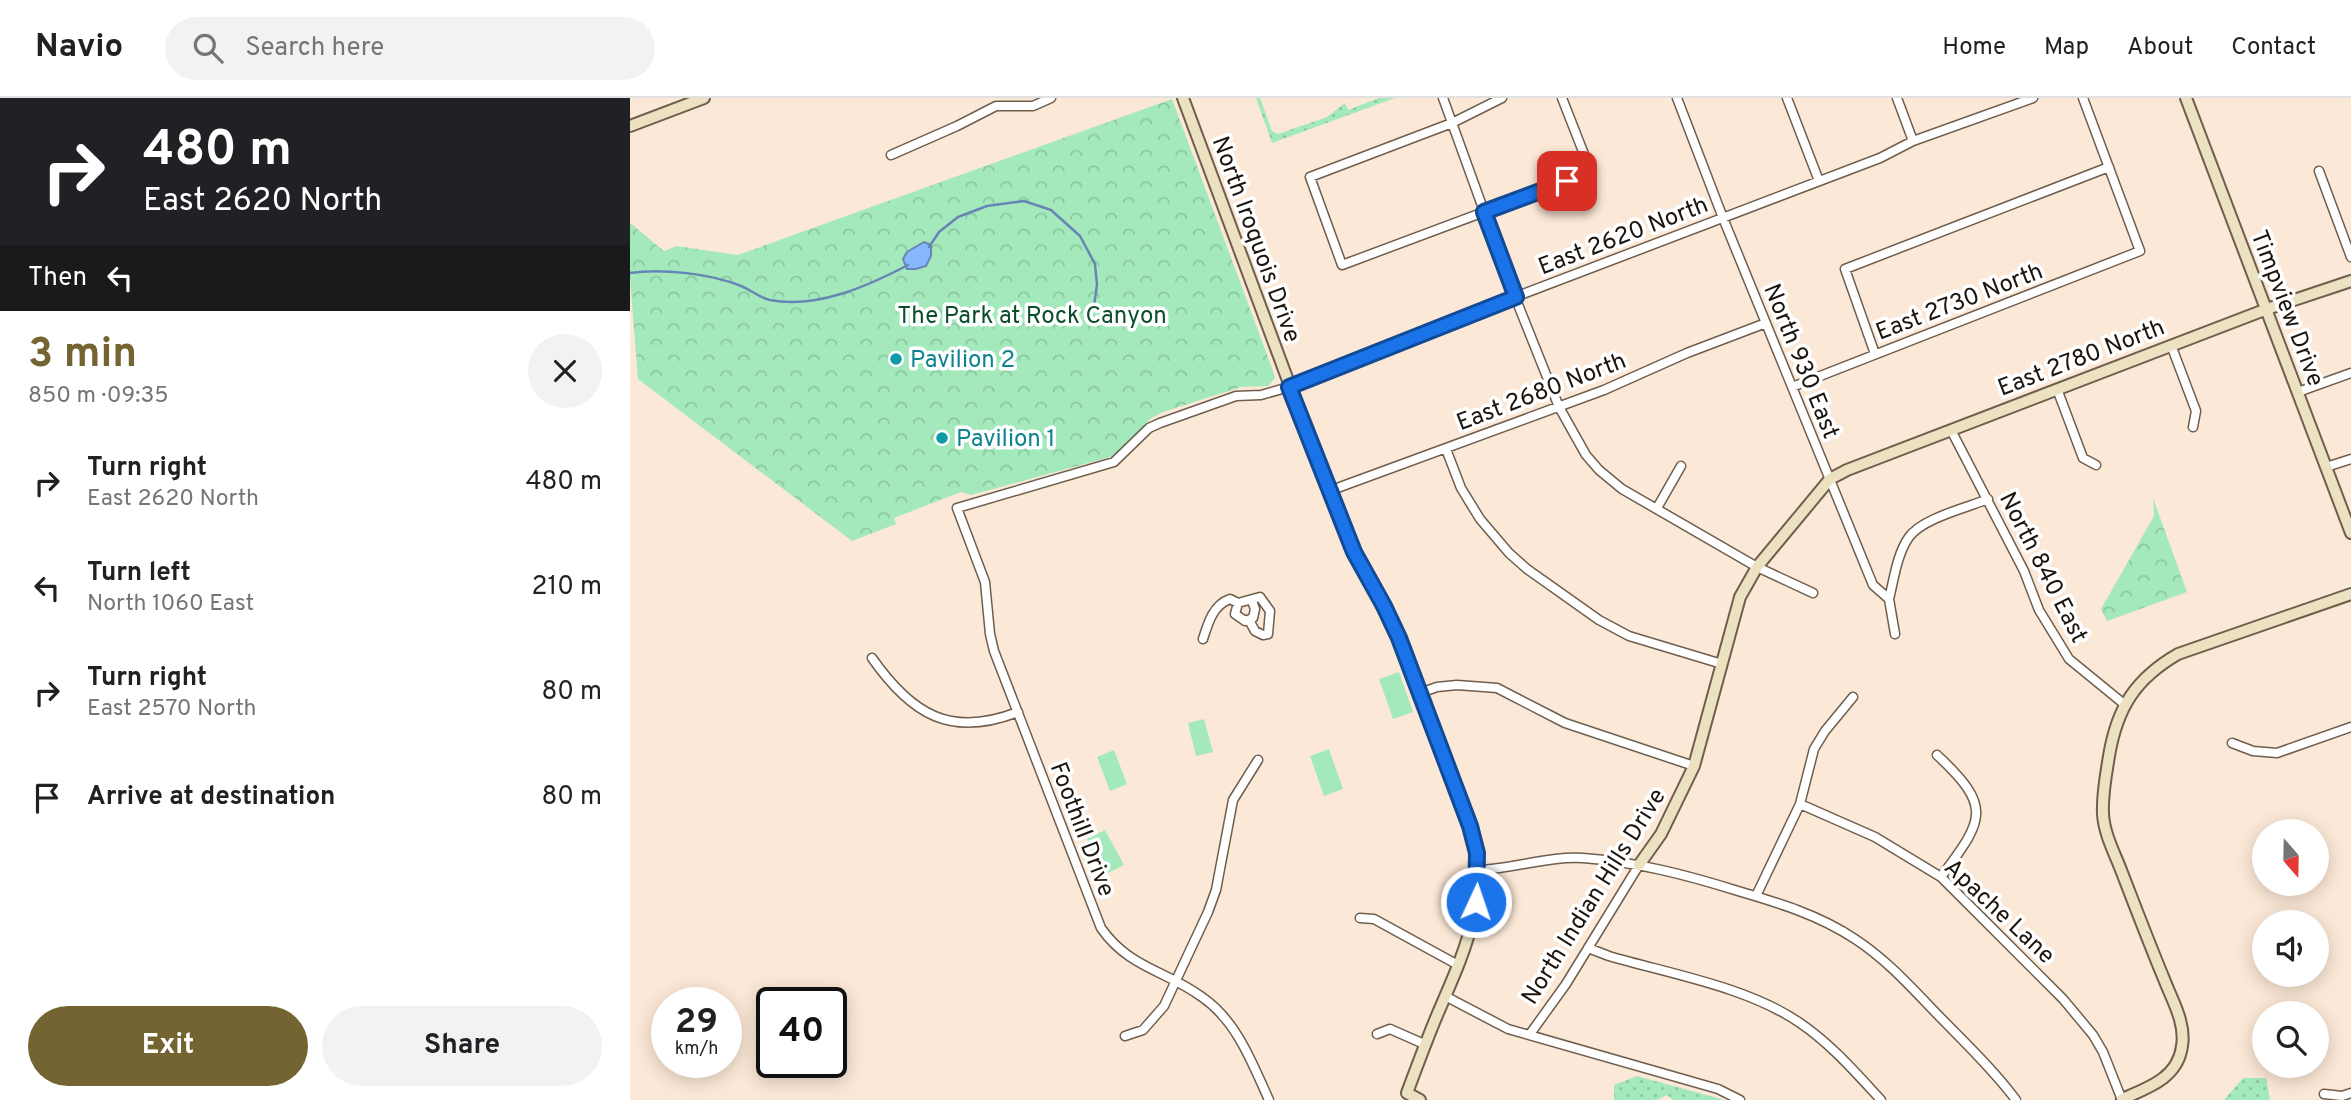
<!DOCTYPE html>
<meta charset="utf-8">
<style>
:root{--surface:#fff;--page:#f2f2f2;--text:#202124;--muted:#757577;--line:#e0e0e0;--accent:#736431}
body{margin:0;font-family:Overpass,sans-serif;background:var(--page);color:var(--text);height:100vh;display:flex;flex-direction:column;font-size:26px;white-space:nowrap}
*{box-sizing:border-box;margin:0}
p{font-size:23px;color:var(--muted)}
.icon{flex:none;width:38px;height:38px;fill:none;stroke:currentColor;stroke-width:2;stroke-linecap:round;stroke-linejoin:round}
.map{position:relative;flex:1;overflow:hidden}
.side{display:flex;flex-direction:column;background:var(--surface);width:630px}
.side>*{flex:none}
.hud{background:#202124;color:#fff;overflow:hidden}
.needle{width:46px;rotate:160deg}
.controls{position:absolute;left:1622px;top:721px;display:grid;gap:14px}
.controls a{display:grid;place-items:center;width:77px;height:77px;border-radius:50%;background:var(--surface);box-shadow:0 4px 18px #0003;font-size:35px}
.speed{position:absolute;left:21px;top:889px;display:flex;gap:14px;font-size:35px;font-weight:700;text-align:center}
.speed>*{display:grid;place-content:center;width:91px;height:91px;border-radius:50%;background:var(--surface);box-shadow:0 4px 18px #0003;line-height:1}
.speed small{font-size:18px;font-weight:400}
.speed .limit{border:4px solid #111;border-radius:10px;background:#fff;color:#111}
.pin{position:absolute;display:grid;place-items:center;width:60px;height:60px;color:#fff;margin:-30px;border-radius:14px;box-shadow:0 4px 10px #0006}
.me{position:absolute;width:77px;margin:-38px;rotate:3deg;stroke-linejoin:round;filter:drop-shadow(0 0 5px #0008)}
.turn{display:flex;align-items:center;gap:24px;height:147px;padding:0 28px;font-size:32px}
.turn .icon{width:91px;height:91px;stroke-width:2.5}
.turn b{display:block;font-size:49px;line-height:60px}
.then{display:flex;align-items:center;height:66px;padding:0 28px;background:#0003;gap:14px;font-size:26px}
.round{display:grid;place-items:center;flex:none;width:74px;height:74px;border-radius:37px;background:var(--page)}
.head{display:flex;align-items:center;justify-content:space-between;height:119px;padding:0 28px}
h1{font-size:42px;font-weight:700;line-height:52px;color:var(--accent)}
.primary-button{display:flex;gap:14px;margin-top:auto;padding:14px 28px}
.primary-button a{flex:1;height:80px;border-radius:42px;background:var(--accent);color:#fff;font-size:28px;font-weight:700;line-height:80px;text-align:center}
.primary-button a+a{background:var(--page);color:var(--text)}
ul{padding:0;list-style:none}
li{display:flex;align-items:center;gap:21px;height:105px;padding:0 28px}
li div{flex:1}
li b{display:block;font-size:26px}
li em{font-style:normal}
header{display:flex;align-items:center;gap:42px;box-sizing:border-box;height:98px;padding:0 35px;background:var(--surface);border-bottom:2px solid var(--line)}
header strong{font-size:33px}
nav{display:flex;gap:38px;margin-inline-start:auto;font-size:24px}
.search{width:490px;height:63px;background:var(--page);display:flex;align-items:center;gap:18px;box-sizing:border-box;padding:0 24px;border-radius:38px;color:var(--muted);font-size:26px}
main{display:flex;flex:1;min-height:0}
.map>svg:first-child{display:block}
.grass{fill:url(#grass-dots)}
.forest{fill:url(#forest-crowns)}
.pitch{fill:#a3e9bc}
.water{fill:#87b7fc;stroke:#6786b5;stroke-width:2}
.lines{fill:none;stroke-linecap:round;stroke-linejoin:round}
.stream{stroke:#6786b5;stroke-width:2.5}
.street-casing{stroke:#6f5e4e;stroke-width:11}
.secondary-casing{stroke:#6f5e4e;stroke-width:14}
.street{stroke:#fff;stroke-width:8}
.secondary{stroke:#ece2c1;stroke-width:10}
.route-casing{stroke:#114b97;stroke-width:18}
.route{stroke:#1a73e8;stroke-width:12}
.culture-dot{fill:#0f9aa8;stroke:#fff;stroke-width:2.5}
.labels{text-anchor:middle;stroke-width:7;stroke-linejoin:round;paint-order:stroke}
.street-label{font-size:24px;fill:#1c150e;stroke:#fff}
.park-label{font-size:24px;fill:#0a4e2d;stroke:#fff}
.culture-label{font-size:24px;fill:#0d838f;stroke:#fff;text-anchor:start}
</style>
<header>
<strong>Navio</strong>
<div class="search"><svg class="icon" aria-label="search" viewBox="0 0 24 24"><circle cx="10" cy="10" r="6"/><path d="M15 15l6 6"/></svg>Search here</div>
<nav><a>Home</a><a>Map</a><a>About</a><a>Contact</a></nav>
</header>
<main>
<section class="side">
<div class="hud">
<div class="turn"><svg class="icon" aria-label="right" viewBox="0 0 24 24"><path d="M7 20v-9h11M14 6l5 5-5 5"/></svg><div><b>480 m</b>East 2620 North</div></div>
<div class="then">Then<svg class="icon" aria-label="left" viewBox="0 0 24 24"><path d="M17 20v-9H6M10 6l-5 5 5 5"/></svg></div>
</div>
<div class="head"><div><h1>3 min</h1><p>850 m · 09:35</p></div><a class="round"><svg class="icon" aria-label="close" viewBox="0 0 24 24"><path d="M6 6l12 12M18 6L6 18"/></svg></a></div>
<ul>
<li><svg class="icon" aria-label="right" viewBox="0 0 24 24"><path d="M7 20v-9h11M14 6l5 5-5 5"/></svg><div><b>Turn right</b><p>East 2620 North</p></div><em>480 m</em></li>
<li><svg class="icon" aria-label="left" viewBox="0 0 24 24"><path d="M17 20v-9H6M10 6l-5 5 5 5"/></svg><div><b>Turn left</b><p>North 1060 East</p></div><em>210 m</em></li>
<li><svg class="icon" aria-label="right" viewBox="0 0 24 24"><path d="M7 20v-9h11M14 6l5 5-5 5"/></svg><div><b>Turn right</b><p>East 2570 North</p></div><em>80 m</em></li>
<li><svg class="icon" aria-label="arrive" viewBox="0 0 24 24"><path d="M6 21V4h12l-3 4 3 4H6"/></svg><div><b>Arrive at destination</b></div><em>80 m</em></li>
</ul>
<div class="primary-button"><a>Exit</a><a>Share</a></div>
</section>
<div class="map">
<svg width="1721" height="1002" viewBox="0 0 1721 1002">
<defs>
<pattern id="grass-dots" width="8" height="8" patternUnits="userSpaceOnUse" patternTransform="scale(1.75)"><rect width="8" height="8" fill="#a3e9bc"/><path d="M2 2h.1M6 6h.1" fill="none" stroke="#8cc7a0" stroke-width="1.8" stroke-linecap="round"/></pattern>
<pattern id="forest-crowns" width="20" height="18" patternUnits="userSpaceOnUse" patternTransform="scale(1.75)"><rect width="20" height="18" fill="#a3e9bc"/><path d="M2 6a3 3 0 1 1 6 0M12 15a3 3 0 1 1 6 0" fill="none" stroke="#8cc7a0"/></pattern>
</defs>
<rect width="100%" height="100%" fill="#fce8d6"/>
<path class="grass" d="M626,0h4l12,33 6,3 49,-17 18,-14 3,7 31,-12h16l-123,45z
M1007,978l88,24h-52l-6,-5 -10,5h-43v-15z
M1613,980h23l4,22h-46z"/>
<path class="forest" d="M542,1l100,269 3,10 -7,8 -27,1 -78,25 -13,7 -28,32 -8,5 -143,39 -10,-3 -67,26 2,6 -44,17 -214,-162 -8,-101v-55l34,28 13,-5 61,9z
M1523,400l34,94 -80,29 -6,-12 53,-93z"/>
<path class="pitch" d="M769,574l14,40 -20,7 -14,-40z
M574,621l9,33 -17,4 -8,-33z
M699,651l14,40 -19,7 -14,-40z
M484,652l13,34 -17,7 -13,-34z
M475,732l19,35 -18,9 -19,-35z"/>
<path class="water" d="M294,144l7,3v11l-5,10 -10,3h-9l-4,-10 4,-7z"/>
<g class="lines">
<path class="stream" d="M299,149l10,-15 19,-15 29,-11 37,-5 27,9 29,26 15,28 2,21 -3,21 4,4 24,3
M0,175c32,-5 82,1 111,13 10,4 19,12 29,14 47,9 98,-14 138,-35"/>
<defs>
<path id="street" d="M813,0l72,199 44,110 27,48 13,15 23,19 135,78 56,26
M872,0l-50,25 -142,54 32,88 249,-93 -29,-74
M1047,0l46,120 150,367 16,14 6,35
M1157,0l32,83
M1267,0l16,43
M261,57l66,-29 39,-20h37l18,-8
M1689,73l32,86
M1541,247l25,66 -3,16
M1245,256l-30,-85 264,-102
M1162,289l348,-136 -57,-153
M1427,291l26,69 13,7
M1668,294l53,-19
M1321,332l73,141 15,39 30,49 55,45
M816,351l15,39 19,31 29,34 18,16 72,51 30,16 93,28
M1696,369l25,-8
M699,393l275,-101 83,-37 79,-30
M1027,410l24,-42
M1259,501c5,-20 8,-45 20,-62 14,-19 57,-29 79,-38
M619,522l6,11 8,4 5,-1 2,-23 -10,-14 -22,6 -3,11 10,7 8,-3 2,-9 -3,-8
M573,541c5,-16 10,-34 27,-40l8,4
M242,560c40,57 79,80 146,54
M790,595l17,-6 20,-2 40,3 68,35 129,43
M1602,645l21,8 24,2 74,-26
M1307,657c57,53 46,65 4,122
M1170,706l75,33 66,40 122,122 30,36 10,17 19,48
M848,772c35,-1 70,-14 105,-12 54,4 104,17 155,33 41,12 81,24 117,48 32,21 56,48 82,75 27,28 55,54 79,86
M1126,798l44,-92 14,-55 11,-18 28,-34
M730,820l14,1 84,46
M958,850l21,8c61,18 139,31 191,67 31,21 56,50 81,77
M815,898l63,33 210,60 22,11
M747,936l13,-5 34,15
M900,936l36,-50 73,-119
M495,938l18,-6 21,-24 44,-94 8,-22 17,-90 25,-40
M1694,996l18,2 9,-3
M639,1002c-17,-37 -32,-79 -67,-103 -37,-27 -73,-29 -101,-69l-107,-277 -4,-17 -5,-52 -28,-74 157,-46 35,-34 11,-5 76,-27 25,-1 28,-8 226,-90 365,-139 33,-17 120,-43"/>
<path id="secondary" d="M553,0l146,393 25,61 30,54 15,32 71,188c19,74 -3,120 -32,187 -11,26 -21,53 -31,80l13,7
M1556,0l165,435
M0,28l74,-28
M1009,767l22,-31 33,-68 46,-169 17,-30 73,-88 17,-9 420,-161 84,-28
M1492,1001c26,-11 56,-21 60,-53 4,-23 -10,-46 -18,-67 -15,-36 -29,-73 -43,-109 -7,-18 -17,-37 -18,-56 -1,-20 3,-39 6,-58 8,-48 26,-77 69,-102l173,-60"/>
</defs>
<use href="#street" class="street-casing"/>
<use href="#secondary" class="secondary-casing"/>
<use href="#street" class="street"/>
<use href="#secondary" class="secondary"/>
</g>
<g class="lines">
<defs>
<path id="route" d="M846,804l1,-49 -7,-27 -71,-188 -15,-32 -30,-54 -65,-165 227,-90 -32,-85 83,-31"/>
</defs>
<use href="#route" class="route-casing"/>
<use href="#route" class="route"/>
</g>
<g class="culture-dot">
<circle cx="266" cy="261" r="7"/>
<circle cx="312" cy="340" r="7"/>
</g>
<g class="labels">
<g class="street-label">
<text transform="translate(993 137) rotate(-21)" y="8">East 2620 North</text>
<text transform="translate(627 141) rotate(70)" y="8">North Iroquois Drive</text>
<text transform="translate(1329 203) rotate(-21)" y="8">East 2730 North</text>
<text transform="translate(1658 210) rotate(69)" y="8">Timpview Drive</text>
<text transform="translate(1451 259) rotate(-21)" y="8">East 2780 North</text>
<text transform="translate(1172 263) rotate(68)" y="8">North 930 East</text>
<text transform="translate(911 293) rotate(-21)" y="8">East 2680 North</text>
<text transform="translate(1414 469) rotate(63)" y="8">North 840 East</text>
<text transform="translate(453 731) rotate(69)" y="8">Foothill Drive</text>
<text transform="translate(963 798) rotate(-58)" y="8">North Indian Hills Drive</text>
<text transform="translate(1370 813) rotate(43)" y="8">Apache Lane</text>
</g>
<g class="park-label">
<text x="402" y="225">The Park at Rock Canyon</text>
</g>
<g class="culture-label">
<text x="280" y="269">Pavilion 2</text>
<text x="326" y="348">Pavilion 1</text>
</g>
</g>
</svg>
<div class="controls">
<a><svg class="needle" viewBox="-14 -14 28 28"><path d="M0-13l5 13h-10z" fill="#e53935"/><path d="M0 13l5-13h-10z" fill="#757577"/></svg></a>
<a><svg class="icon" aria-label="sound" viewBox="0 0 24 24"><path d="M4 9h4l5-4v14l-5-4H4zM17 9q2 3 0 6"/></svg></a>
<a><svg class="icon" aria-label="search" viewBox="0 0 24 24"><circle cx="10" cy="10" r="6"/><path d="M15 15l6 6"/></svg></a>
</div>
<div class="speed"><div>29<small>km/h</small></div><div class="limit">40</div></div>
<div class="pin" style="left:937px;top:83px;background:#d93025"><svg class="icon" aria-label="arrive" viewBox="0 0 24 24"><path d="M6 21V4h12l-3 4 3 4H6"/></svg></div>
<svg class="me" style="left:846px;top:804px" viewBox="-20 -20 40 40"><circle r="17" fill="#1a73e8" stroke="#fff" stroke-width="3"/><path d="M0-11L8 9 0 5-8 9z" fill="#fff"/></svg>
</div>
</main>
